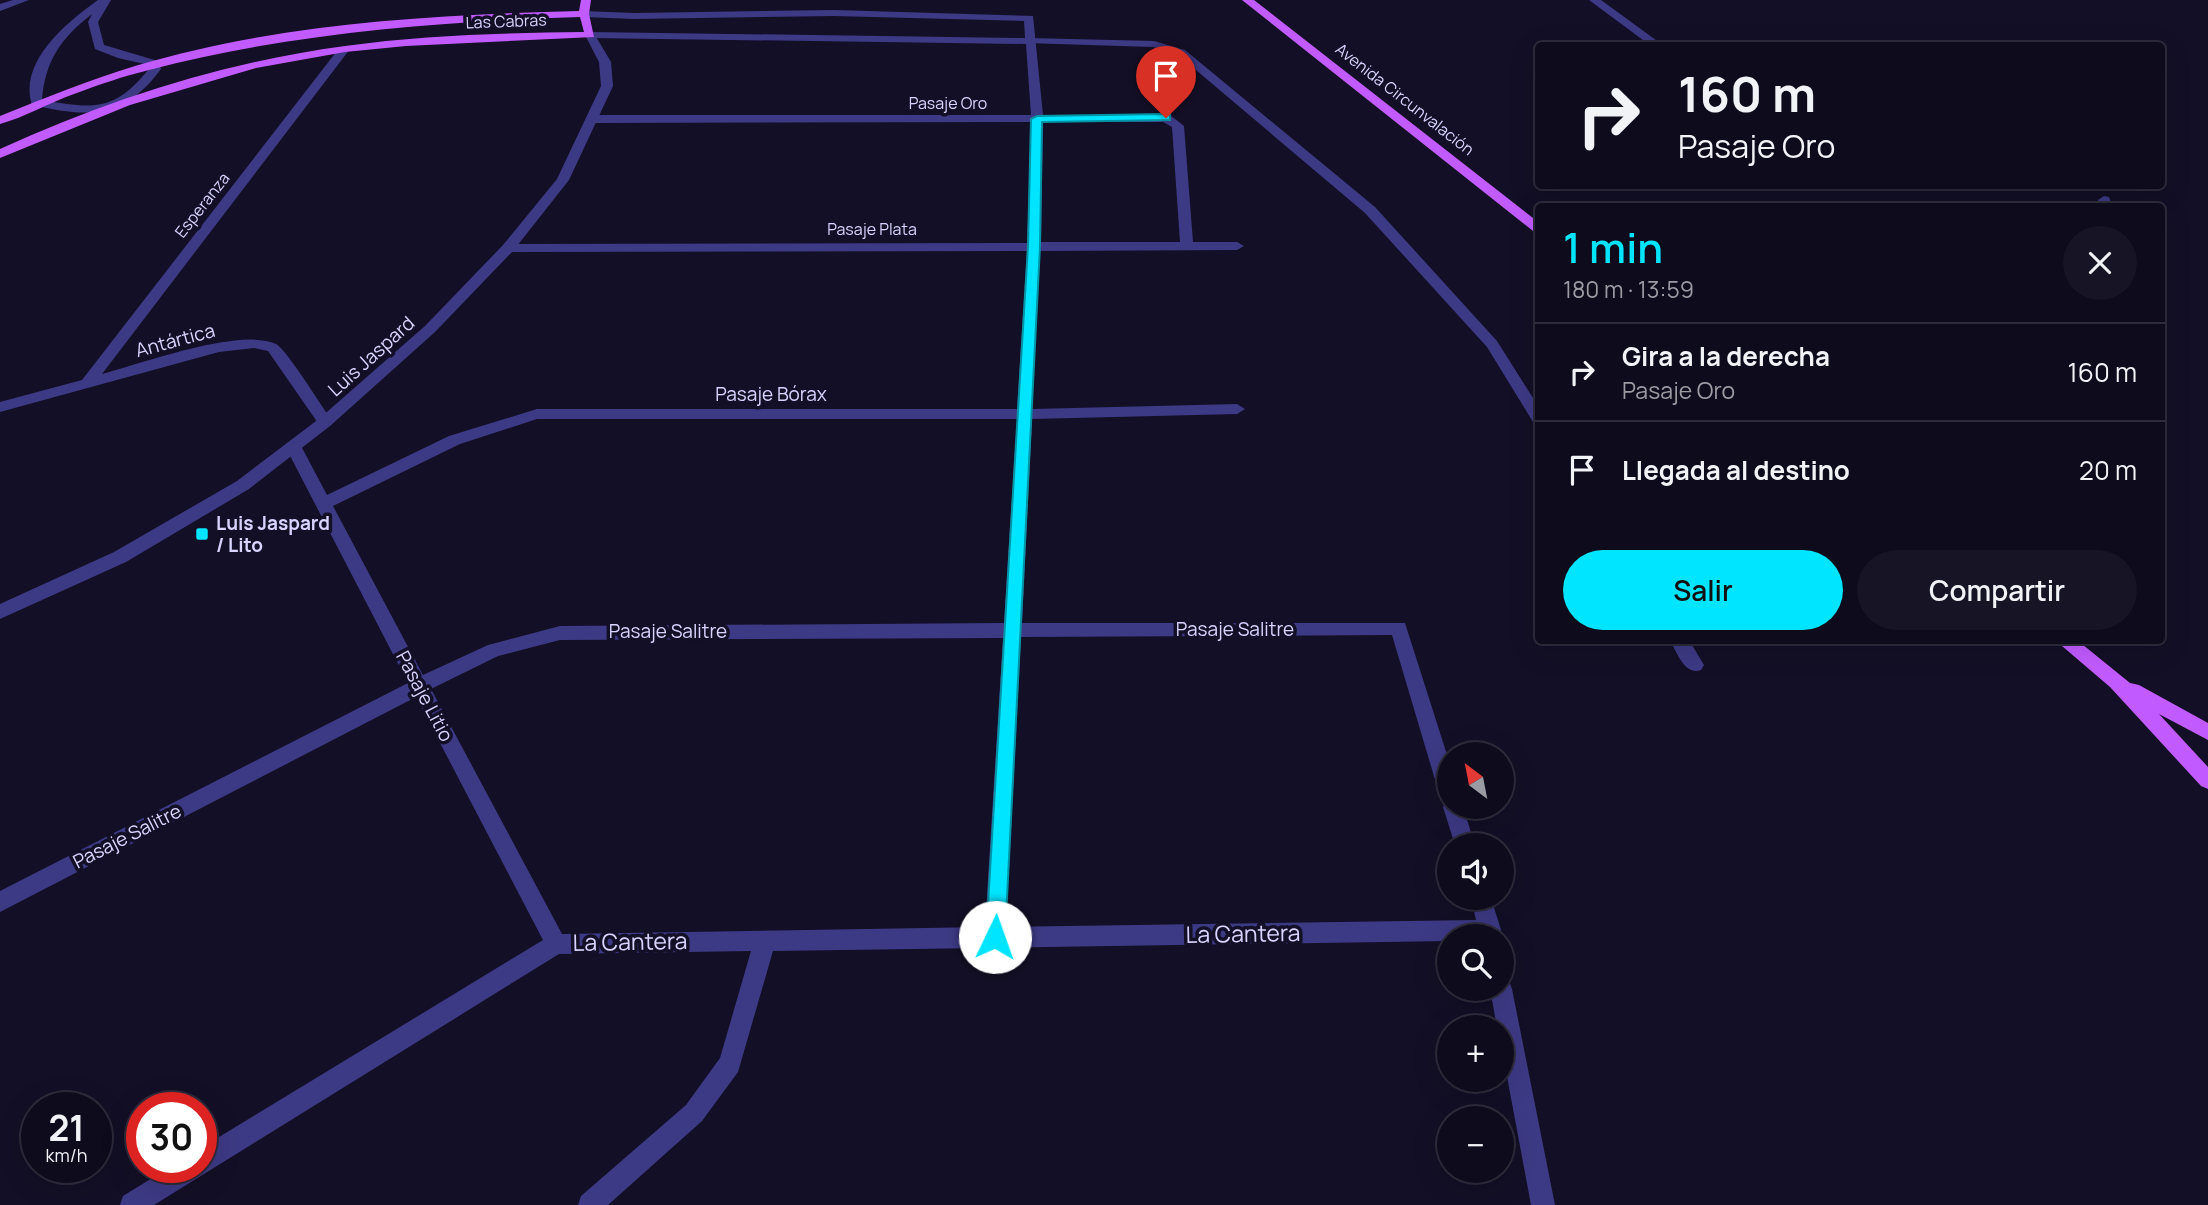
<!DOCTYPE html>
<html lang="es">
<meta charset="utf-8">
<style>
:root{--surface:#0e0b1c;--page:#171425;--text:#f1f3f6;--muted:#9b9ba3;--line:#2e2b3b;--accent:#00e5ff}
body{margin:0;font-family:Manrope,sans-serif;background:var(--page);color:var(--text);height:100vh;display:flex;flex-direction:column;font-size:26px;white-space:nowrap}
*{box-sizing:border-box;margin:0}
p{font-size:23px;color:var(--muted)}
.icon{flex:none;width:38px;height:38px;fill:none;stroke:currentColor;stroke-width:2;stroke-linecap:round;stroke-linejoin:round}
.map{position:relative;flex:1;overflow:hidden}
.details{position:absolute;left:1535px;top:203px;width:630px;height:441px;display:flex;flex-direction:column;background:var(--surface);border-radius:7px;box-shadow:0 7px 28px #0002,0 0 0 2px var(--line)}
.details>*{flex:none}
.top-card{position:absolute;left:1535px;top:42px;width:630px;height:147px;border-radius:7px;box-shadow:0 7px 28px #0002,0 0 0 2px var(--line);background:#0e0b1c;color:var(--text);overflow:hidden}
.needle{width:46px;rotate:328deg}
.buttons{position:absolute;left:1437px;top:742px;display:grid;gap:14px}
.buttons a{display:grid;place-items:center;width:77px;height:77px;border-radius:50%;background:var(--surface);box-shadow:0 7px 28px #0002,0 0 0 2px var(--line);font-size:35px}
.speed{position:absolute;left:21px;top:1092px;display:flex;gap:14px;font-size:35px;font-weight:700;text-align:center}
.speed>*{display:grid;place-content:center;width:91px;height:91px;border-radius:50%;background:var(--surface);box-shadow:0 7px 28px #0002,0 0 0 2px var(--line);line-height:1}
.speed small{font-size:18px;font-weight:400}
.speed .limit{border:10px solid #d22;background:#fff;color:#111}
.pin{position:absolute;display:grid;place-items:center;width:60px;height:60px;color:#fff;margin:-72px -30px;border-radius:50% 50% 50% 0;rotate:-45deg;box-shadow:0 0 7px #0007}
.pin .icon{rotate:45deg}
.me{position:absolute;width:77px;margin:-38px;rotate:3deg;stroke-linejoin:round;filter:drop-shadow(0 0 5px #0008)}
.turn{display:flex;align-items:center;gap:24px;height:147px;padding:0 28px;font-size:32px}
.turn .icon{width:91px;height:91px;stroke-width:2.5}
.turn b{display:block;font-size:49px;line-height:60px}
.round{display:grid;place-items:center;flex:none;width:74px;height:74px;border-radius:37px;background:var(--page)}
.headline{display:flex;align-items:center;justify-content:space-between;height:119px;padding:0 28px}
h1{font-size:42px;font-weight:600;line-height:52px;color:var(--accent)}
.cta{display:flex;gap:14px;margin-top:auto;padding:14px 28px}
.cta a{flex:1;height:80px;border-radius:42px;background:var(--accent);color:#111;font-size:28px;font-weight:600;line-height:80px;text-align:center}
.cta a+a{background:var(--page);color:var(--text)}
ul{padding:0;list-style:none}
li{display:flex;align-items:center;gap:21px;height:98px;padding:0 28px;border-top:2px solid var(--line)}
li div{flex:1}
li b{display:block;font-size:26px}
li em{font-style:normal}
.map>svg:first-child{display:block}
.lines{fill:none;stroke-linecap:round;stroke-linejoin:round}
.service{fill:#3d3a85;fill-rule:evenodd}
.minor{fill:#3d3a85;fill-rule:evenodd}
.tertiary{fill:#3d3a85;fill-rule:evenodd}
.primary{fill:#c25bff;fill-rule:evenodd}
.route{fill:#00e5ff;stroke:#0095a6;stroke-width:2}
.poi-dot{fill:#00e5ff;stroke:#130f26;stroke-width:2.5}
.labels{text-anchor:middle;stroke-width:7;stroke-linejoin:round;paint-order:stroke}
.far-street-label{font-size:16px;fill:#d9d4ff;stroke:#130f26}
.street-label{font-size:19px;fill:#d9d4ff;stroke:#130f26}
.poi-label{font-size:19px;font-weight:bold;fill:#d9d4ff;stroke:#130f26;text-anchor:start}
.near-street-label{font-size:23px;fill:#d9d4ff;stroke:#130f26}
</style>
<div class="map">
<svg width="2208" height="1205" viewBox="0 0 2208 1205">
<rect width="100%" height="100%" fill="#130f26"/>
<g class="lines">
<path class="service" d="M1589,0h12l63,46h-13z
M1029,38l125,3 31,9 190,157 122,134 41,65v17l-5,-1 -46,-75 -122,-134 -188,-159 -24,-7 -128,-4 -2,-2z
M2104,196l5,1 3,9h-12l-2,-6z
M1670,640h19l15,25 -3,5c-16,6 -24,-17 -31,-30z"/>
<path class="minor" d="M13,0h16l-29,11v-7z
M98,0h13l-13,22 6,23 54,16 3,8c-37,50 -72,49 -129,36 -14,-43 35,-83 66,-105zM92,14l-4,8 7,27 23,9 31,7v4c-35,43 -55,40 -107,31 3,-39 19,-62 50,-86z
M834,10l199,6 10,99h127l14,11 9,116h44l7,4 -7,4 -197,1 -8,158 205,-5 8,5 -8,5 -205,5 -10,204h383l44,138v46h14l12,38h-20l-12,-38 3,-6 -7,-8 -47,-158 -371,2 -15,290 470,-7 -5,-22h20l10,32 1,6h-53v5l-676,10 -35,121 -36,49 -94,84h-30l3,-9 105,-91 34,-47 31,-107 -192,3 -405,251h-34l3,-9 47,-29h31v-19l342,-208 -127,-243 -416,215v-21l408,-208 -122,-235 2,-4h12l27,51 122,-59 88,-27h480l10,-158 -519,1 -7,-4 7,-4 519,-1 4,-121 -438,1 -6,-4 6,-4h438l-5,-71 -436,-6 -5,-3 5,-3 435,6 -1,-17 -190,-5 -200,3 -50,-2 -5,-3 5,-3 50,2zM1043,122h120l9,5 8,115h-139zM537,419h480l-13,204 -444,3 -72,19 -65,30 -90,-169 127,-62zM1003,638l-18,289 -423,7 -131,-245 67,-33 62,-16z
M340,47l10,2 -248,325c39,-10 139,-47 174,-30 10,5 45,61 54,74l3,4 -3,4h-10l-52,-75 -14,-3 -35,4 -219,60v-10l82,-22z
M1502,978l7,3 3,8 43,216h-24l-29,-155v-23h-5l-7,-38h12z"/>
<path class="tertiary" d="M590,32l5,3 16,27 2,24 -44,94 -56,71 -78,81 -105,94 -81,63 -123,73 -126,57v-15l114,-52 123,-71 83,-63 105,-92 78,-81 54,-66 44,-93 -2,-24 -14,-27z"/>
<path class="primary" d="M581,0h10l-2,14 5,23 -188,9 -61,6 -89,16 -126,37 -130,53v-9c110,-50 225,-87 345,-103 79,-11 159,-13 239,-14l-4,-15c-146,5 -289,16 -431,53 -25,6 -51,15 -75,24 -25,9 -49,23 -74,30v-8c45,-18 89,-36 135,-50 144,-43 295,-51 444,-55z
M1242,0h12l284,222v10l-5,-1z
M2055,640h22l53,43 9,2 69,38v17l-49,-26 49,53v22l-7,-3 -91,-99z"/>
</g>
<path class="route" d="M1166,114l4,1v5l-128,2 -2,124 -35,691 -3,7 -7,2 -7,-2 -2,-7 42,-691 3,-127 6,-3z"/>
<rect class="poi-dot" x="195" y="527" width="14" height="14" rx="3.5"/>
<g class="labels">
<g class="far-street-label">
<text transform="translate(506 21) rotate(-2)" y="6">Las Cabras</text>
<text transform="translate(1405 99) rotate(38)" y="6">Avenida Circunvalación</text>
<text x="948" y="109">Pasaje Oro</text>
<text transform="translate(202 205) rotate(-52)" y="6">Esperanza</text>
<text x="872" y="235">Pasaje Plata</text>
</g>
<g class="street-label">
<text transform="translate(175 340) rotate(-15)" y="7">Antártica</text>
<text transform="translate(371 356) rotate(-42)" y="7">Luis Jaspard</text>
<text x="771" y="401">Pasaje Bórax</text>
<text x="1235" y="636">Pasaje Salitre</text>
<text x="668" y="638">Pasaje Salitre</text>
<text transform="translate(425 696) rotate(62)" y="7">Pasaje Litio</text>
<text transform="translate(127 836) rotate(-27)" y="7">Pasaje Salitre</text>
</g>
<g class="poi-label">
<text x="216" y="530">Luis Jaspard<tspan x="216" dy="22">/ Lito</tspan></text>
</g>
<g class="near-street-label">
<text transform="translate(1243 934) rotate(-1)" y="8">La Cantera</text>
<text transform="translate(630 942) rotate(-1)" y="8">La Cantera</text>
</g>
</g>
</svg>
<div class="buttons">
<a><svg class="needle" viewBox="-14 -14 28 28"><path d="M0-13l5 13h-10z" fill="#e53935"/><path d="M0 13l5-13h-10z" fill="#9b9ba3"/></svg></a>
<a><svg class="icon" aria-label="sound" viewBox="0 0 24 24"><path d="M4 9h4l5-4v14l-5-4H4zM17 9q2 3 0 6"/></svg></a>
<a><svg class="icon" aria-label="search" viewBox="0 0 24 24"><circle cx="10" cy="10" r="6"/><path d="M15 15l6 6"/></svg></a>
<a>+</a>
<a>−</a>
</div>
<div class="speed"><div>21<small>km/h</small></div><div class="limit">30</div></div>
<div class="pin" style="left:1166px;top:118px;background:#d93025"><svg class="icon" aria-label="arrive" viewBox="0 0 24 24"><path d="M6 21V4h12l-3 4 3 4H6"/></svg></div>
<svg class="me" style="left:995px;top:937px" viewBox="-20 -20 40 40"><circle r="19" fill="#fff"/><path d="M0-13L10 11 0 6-10 11z" fill="#00e5ff"/></svg>
<div class="top-card">
<div class="turn"><svg class="icon" aria-label="right" viewBox="0 0 24 24"><path d="M7 20v-9h11M14 6l5 5-5 5"/></svg><div><b>160 m</b>Pasaje Oro</div></div>
</div>
<section class="details">
<div class="headline"><div><h1>1 min</h1><p>180 m · 13:59</p></div><a class="round"><svg class="icon" aria-label="close" viewBox="0 0 24 24"><path d="M6 6l12 12M18 6L6 18"/></svg></a></div>
<ul>
<li><svg class="icon" aria-label="right" viewBox="0 0 24 24"><path d="M7 20v-9h11M14 6l5 5-5 5"/></svg><div><b>Gira a la derecha</b><p>Pasaje Oro</p></div><em>160 m</em></li>
<li><svg class="icon" aria-label="arrive" viewBox="0 0 24 24"><path d="M6 21V4h12l-3 4 3 4H6"/></svg><div><b>Llegada al destino</b></div><em>20 m</em></li>
</ul>
<div class="cta"><a>Salir</a><a>Compartir</a></div>
</section>
</div>
